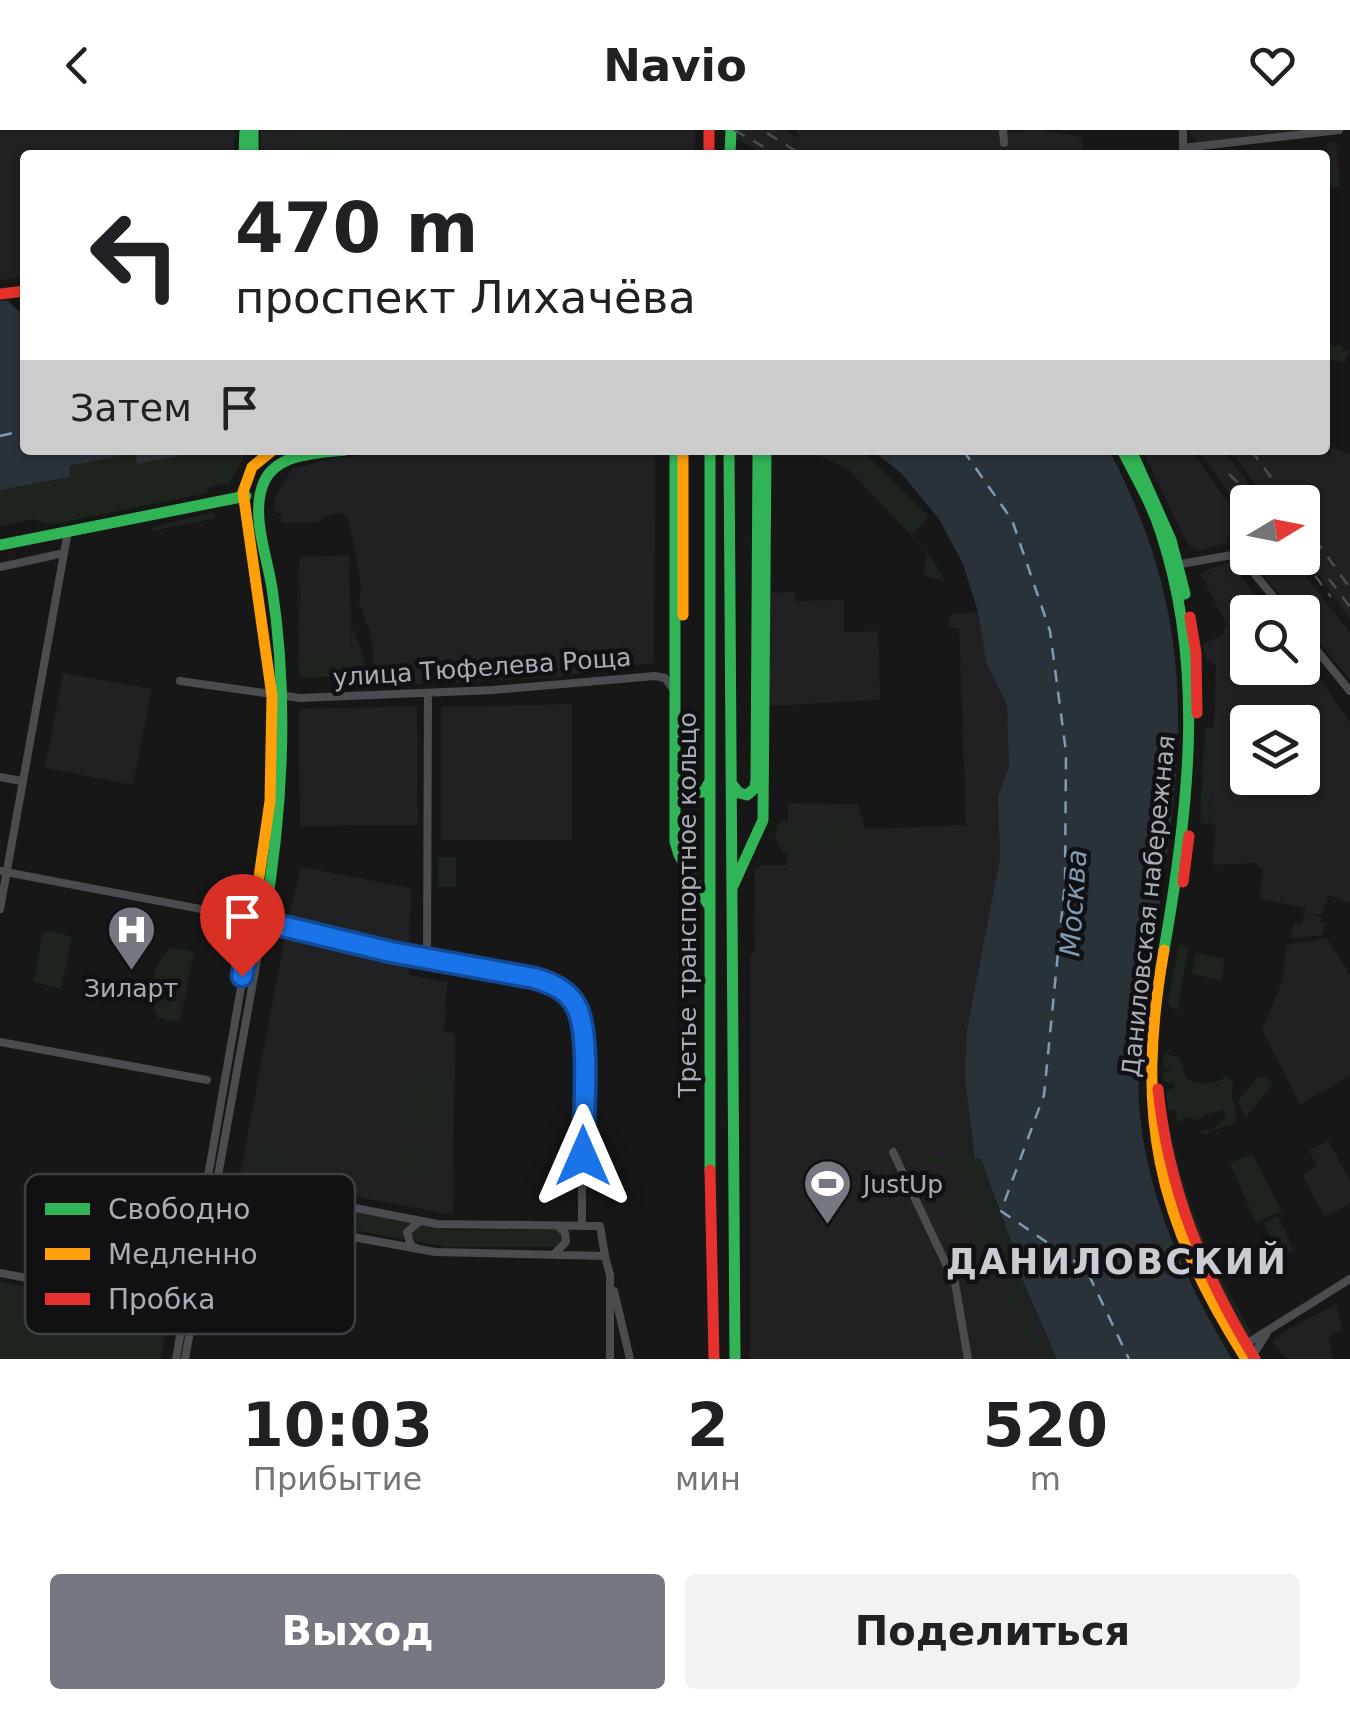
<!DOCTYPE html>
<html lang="ru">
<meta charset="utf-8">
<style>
:root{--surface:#fff;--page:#f2f2f2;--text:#202124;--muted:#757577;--accent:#757880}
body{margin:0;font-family:"DejaVu Sans",sans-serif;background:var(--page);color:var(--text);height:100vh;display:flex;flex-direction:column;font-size:38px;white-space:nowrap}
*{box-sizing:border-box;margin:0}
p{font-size:32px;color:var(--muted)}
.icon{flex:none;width:55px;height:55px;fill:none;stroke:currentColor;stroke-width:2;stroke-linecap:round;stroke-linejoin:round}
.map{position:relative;height:1229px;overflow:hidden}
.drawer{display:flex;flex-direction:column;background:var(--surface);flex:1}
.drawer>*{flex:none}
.hud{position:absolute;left:20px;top:20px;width:1310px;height:305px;border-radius:10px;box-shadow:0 2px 8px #0004;background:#fff;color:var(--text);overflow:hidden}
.needle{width:65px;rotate:80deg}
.tools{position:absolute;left:1230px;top:355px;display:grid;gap:20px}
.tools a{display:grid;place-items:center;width:90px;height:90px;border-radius:10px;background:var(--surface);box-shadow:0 2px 8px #0004;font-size:50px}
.pin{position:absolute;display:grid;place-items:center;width:85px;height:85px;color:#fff;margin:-102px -42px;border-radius:50% 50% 50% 0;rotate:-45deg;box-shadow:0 0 10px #0007}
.pin .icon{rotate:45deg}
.me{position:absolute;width:110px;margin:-55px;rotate:0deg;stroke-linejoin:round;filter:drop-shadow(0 0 8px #0008)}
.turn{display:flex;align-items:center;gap:35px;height:210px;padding:0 50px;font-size:45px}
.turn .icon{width:130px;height:130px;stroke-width:2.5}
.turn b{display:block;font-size:70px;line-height:85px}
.then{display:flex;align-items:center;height:95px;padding:0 50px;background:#0003;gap:20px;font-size:38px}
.eta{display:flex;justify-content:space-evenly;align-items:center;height:170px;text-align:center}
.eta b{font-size:60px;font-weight:800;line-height:70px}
.primary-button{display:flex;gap:20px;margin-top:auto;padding:20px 50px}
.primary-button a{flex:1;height:115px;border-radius:10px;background:var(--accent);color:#fff;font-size:40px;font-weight:800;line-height:115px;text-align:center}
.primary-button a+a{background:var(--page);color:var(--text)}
header{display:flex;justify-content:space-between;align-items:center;height:130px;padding:0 50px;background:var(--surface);font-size:45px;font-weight:800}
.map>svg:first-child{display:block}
.built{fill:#212123;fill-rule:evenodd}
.green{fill:#1d241e}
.water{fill:#2a3239}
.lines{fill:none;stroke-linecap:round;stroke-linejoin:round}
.ferry{stroke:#7f9bb3;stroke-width:2.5;stroke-dasharray:12 10;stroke-linecap:butt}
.street{stroke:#4b4c50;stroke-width:8}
.fast{stroke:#30b455;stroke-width:11}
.slow{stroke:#ff9f0a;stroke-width:11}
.jam{stroke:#e5322d;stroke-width:11}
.rail{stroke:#4b4c4f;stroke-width:2.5;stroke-dasharray:12 10;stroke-linecap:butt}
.route-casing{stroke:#114b97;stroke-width:25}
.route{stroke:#1a73e8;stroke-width:18}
.labels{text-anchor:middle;stroke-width:9;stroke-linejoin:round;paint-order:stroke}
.street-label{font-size:25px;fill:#a8adb8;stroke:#111113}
.poi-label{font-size:25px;fill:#a8adb8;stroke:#111113}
.water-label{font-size:28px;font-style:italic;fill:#7f9bb3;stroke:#111113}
.district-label{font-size:35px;font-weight:bold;letter-spacing:2.5px;fill:#c9ccd4;stroke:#111113}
.key{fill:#111113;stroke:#3e4045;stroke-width:2.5}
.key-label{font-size:28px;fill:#a8adb8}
</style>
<header><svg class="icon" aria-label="back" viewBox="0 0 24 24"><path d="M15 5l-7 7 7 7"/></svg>Navio<svg class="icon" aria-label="heart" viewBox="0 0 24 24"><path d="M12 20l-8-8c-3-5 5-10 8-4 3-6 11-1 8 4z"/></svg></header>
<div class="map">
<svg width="1350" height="1229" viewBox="0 0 1350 1229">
<rect width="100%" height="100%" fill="#171717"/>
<path class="built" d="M0,0h235l-1,25h-209v122l-25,3z
M261,0h434v25h-434z
M721,0h64l13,8 -2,-8h207l1,25h-239z
M1042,0l39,7 4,18h-79l-2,-22z
M1191,0h137l-128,14 -9,-9z
M1325,315l25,9v166l-47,-68 -1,-50h-34l-38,-52h95z
M403,320h252l-1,213 -98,14 -171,9 -9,-9 -6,-45 -11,-29 2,-18 -12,-65 -7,-7 -15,2 -9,7 -37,1v-10h-6l-1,-14 18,-30 38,-10z
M1191,320l55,77 -18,10 -1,6 -30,8 -11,-9 -43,-91z
M1198,320h25l40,52h-15l-1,16z
M349,425l3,101 -51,-1 -2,-98z
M1249,428h42l59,74v48l-47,-57 -1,-11h-8z
M1230,431l29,41 4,-2 9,12h-24v56h54l1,-13 47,67v181l-22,-8 -6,20 -14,-1 13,3 -1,5 6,1 -4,12 -32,4 3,-16 9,1 4,-16 -47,-9 4,-28 -8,-8 -43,2 4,-39 -6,-2 6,-159 -10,-6 -3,-14 21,-12 -1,-5 4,-2 -27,-53zM1248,592h54v56h-54z
M794,462l1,9 49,-1v32l34,-1 2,69 -112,6 1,-113z
M978,482l8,50 21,43 2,61 -11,31 2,61 -33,171 14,130 38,106 -2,4 40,90h-307v-401l5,-10 -1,-78 7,-5h26l1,-62 70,1 7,25 101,-4 -7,-197h-11l3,-14z
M63,543l89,16 -19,96 -88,-17z
M572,574v136h-131v-133z
M417,576l1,119 -118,1 -1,-117z
M301,737l110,21 -2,57 -16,-1 -104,-28z
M285,806l125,29 -1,10 38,7 -3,50 11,1 -2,182 -213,-40z
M1327,808l23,37v101l-50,29 -38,-75 20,-48 5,-37z
M1328,1010l22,41v22l-25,14 -23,-42 15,-9 -8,-15z
M1336,1174l7,25 -15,9 5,21h-47l-14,-17 16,-13z"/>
<path class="green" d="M343,0l5,25h-51l4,-24z
M1336,12l4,44 -11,2 -2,-45z
M1325,200h4v16l13,-1 2,5h6l-5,12 -19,-3z
M215,320l31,3 -17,30 -20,4 -2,6 -157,32 -17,-6 -33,7v-36l69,-13 -1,-11 68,-13 2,10z
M806,320h56l67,67 -17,17 23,29 10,19 -22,-7 4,-19 -6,-10 -73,-77z
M213,382l4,6 -65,13 -1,-3z
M297,426l4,99 51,1 -1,-26h3l9,25 3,20 -62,3 -5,-4z
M1215,598l-6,96 -9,-1 5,-94z
M821 705a15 15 0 1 1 30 0a15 15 0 1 1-30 0Z
M784,691l15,11 2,16 -6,8 -11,-3 -9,-15 2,-13z
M438,727h18v30h-18z
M48,800l24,7 -11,52 -27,-7 8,-48z
M1179,815l9,2 -10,63 -6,-2 -4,-6z
M170,817l24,5 -14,70 -22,-4c-13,-25 -6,-51 12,-71z
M1196,823l29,6 -4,21 -29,-6z
M1164,923l16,5 6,20c13,8 29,7 41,-2l6,6c-5,16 5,26 3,41l-33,11 -4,-3 14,-2 13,-12 -2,-7 -17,4 -9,6 -14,-3 -2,7 -6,-7 -1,-8 -7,2 -2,-19 8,-5 -1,-4 -9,-1 -1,-9 11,-4h-11z
M423,942h20v53h-38v-48h18z
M1266,947l8,6 -29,35 -7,-17 19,-23z
M913,993c7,34 20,31 51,37l-1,-30h6l4,29 7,2 38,103 -3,5 41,90h-4l-76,-172c-14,-17 -39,-18 -54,-34 -8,-7 -11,-19 -15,-29z
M261,1009l16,13 15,3 -1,6 5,1 -2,11 -11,-7h-20l-1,6 -7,-2z
M426,1015h5l-1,30h-33v-27l10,-2 1,3h18z
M1174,1017c16,67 42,128 78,186l-5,4c-35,-60 -59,-122 -77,-189z
M1252,1024l30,57 -26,12 -26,-60z
M952,1052l11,2 9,5 74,170h-9z
M230,1059l219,41 109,-1 4,4 1,9 -5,5h-112l-221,-41z
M1278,1086l16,34 -15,7 -15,-34z
M0,1152l150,27 -1,8 20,2 -9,40h-160z"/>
<path class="water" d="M6,170l19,16v134h177l-2,2 -63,12 -2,-11 -66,13 1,11 -70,13v-189z
M872,320h237c85,163 78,282 50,458 -10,65 -24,130 -20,196 7,92 46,177 93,255h-175l-40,-91 2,-4 -38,-105 -6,-1 -10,-79 2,-50 33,-171 -2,-61 11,-31 -2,-61 -21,-43 -8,-50 -15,-48 -24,-45 -38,-46z"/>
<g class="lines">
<path class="ferry" d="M0,306l25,-6
M963,320l49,70 38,111 16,121 -1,130 -21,213 -43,116 85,58 43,90"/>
<path class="street" d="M1003,0l1,13
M1183,18l156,-18
M1183,25v-25
M1175,435l63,-11 48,58
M0,437l64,-14
M1302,502l48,59
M180,551l120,17 193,-8 162,-14 10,2 8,11
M0,647l21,4
M0,741l264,50 127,30 143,27 31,15 13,16 4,16v201
M0,779l68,-378
M427,829l1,-266
M0,912l207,38
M893,1022l62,131 13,76
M227,1053l210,41 163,2 5,30
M200,1079l235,43 170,4 5,19v84
M417,1118l-6,-2 -4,-14 12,-10
M555,1123l11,-11 -1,-9 -7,-7
M0,1143l172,32
M614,1161l16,68
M1246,1214l104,-65
M1253,1225l14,-22
M176,1229l77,-440
M185,1229l79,-438"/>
<path class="fast" d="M253,0v25
M244,25l1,-25
M730,25l1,-25
M675,320v392l4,13 30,51
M710,320v720
M729,320l6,909
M1122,320c14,27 30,54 39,83 45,136 27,279 3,417
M1131,320l40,90 14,54
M0,415l246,-49
M683,638v14l5,11 16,-1 6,-11
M731,653l8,10 8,2 8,-7 1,-9 2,-329
M733,756l30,-66 3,-370
M264,791c19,-111 25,-222 8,-333 -5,-32 -22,-75 -8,-106 13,-29 54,-29 81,-32"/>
<path class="slow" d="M683,320v165
M253,789l17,-118 2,-105 -29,-204 9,-25 21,-17
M1164,820c-29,165 -8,267 82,409"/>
<path class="jam" d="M709,0v25
M0,164l25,-3
M1190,487l6,36 1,60
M1183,752l6,-46
M1158,959c10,99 45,185 97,270
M710,1040l4,189"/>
<path class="rail" d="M734,0l44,25
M767,3l35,22
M1251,320l38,52
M1229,344l28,28
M1302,391l48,67
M1302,428l29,39
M1329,449l21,28"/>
</g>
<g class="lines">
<defs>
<path id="route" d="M242,846l11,-57 138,33 143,26c17,5 35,12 43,30 14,28 6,114 6,148"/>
</defs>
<use href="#route" class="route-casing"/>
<use href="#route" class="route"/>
</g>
<defs>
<symbol id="hospital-pin" viewBox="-11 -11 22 30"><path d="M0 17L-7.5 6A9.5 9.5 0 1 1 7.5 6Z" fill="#757880" stroke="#111113"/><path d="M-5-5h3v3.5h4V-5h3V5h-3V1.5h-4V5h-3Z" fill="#fff"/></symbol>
<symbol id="stadium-pin" viewBox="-11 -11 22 30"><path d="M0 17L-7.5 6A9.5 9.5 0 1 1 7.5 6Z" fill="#757880" stroke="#111113"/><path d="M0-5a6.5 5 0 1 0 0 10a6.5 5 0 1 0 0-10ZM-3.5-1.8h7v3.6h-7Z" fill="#fff"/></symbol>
</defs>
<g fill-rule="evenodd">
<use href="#hospital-pin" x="104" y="772" width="55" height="75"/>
<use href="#stadium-pin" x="800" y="1026" width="55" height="75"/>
</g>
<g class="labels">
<g class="street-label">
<text transform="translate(482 537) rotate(-4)" y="9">улица Тюфелева Роща</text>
<text transform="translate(687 775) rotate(-90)" y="9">Третье транспортное кольцо</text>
<text transform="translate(1148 776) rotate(-84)" y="9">Даниловская набережная</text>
</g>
<g class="poi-label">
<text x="131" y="867">Зиларт</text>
<text x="863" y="1063" text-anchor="start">JustUp</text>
</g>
<g class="water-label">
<text transform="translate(1073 773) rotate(-86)" y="10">Москва</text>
</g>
<g class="district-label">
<text x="1117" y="1144">ДАНИЛОВСКИЙ</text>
</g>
</g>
<rect x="25" y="1044" width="330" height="160" rx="15" class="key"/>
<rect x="45" y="1073" width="45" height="12" fill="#30b455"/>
<rect x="45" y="1118" width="45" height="12" fill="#ff9f0a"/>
<rect x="45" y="1163" width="45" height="12" fill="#e5322d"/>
<g class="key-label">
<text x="108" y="1089">Свободно</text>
<text x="108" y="1134">Медленно</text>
<text x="108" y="1179">Пробка</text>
</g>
</svg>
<div class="tools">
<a><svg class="needle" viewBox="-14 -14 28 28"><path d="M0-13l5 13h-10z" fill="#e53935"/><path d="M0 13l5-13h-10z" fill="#757577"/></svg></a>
<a><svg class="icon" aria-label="search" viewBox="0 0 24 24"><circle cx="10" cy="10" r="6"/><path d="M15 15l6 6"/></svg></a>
<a><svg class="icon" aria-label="layers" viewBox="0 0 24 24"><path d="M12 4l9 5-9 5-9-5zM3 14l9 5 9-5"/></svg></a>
</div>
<div class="pin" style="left:242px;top:846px;background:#d93025"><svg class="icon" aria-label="arrive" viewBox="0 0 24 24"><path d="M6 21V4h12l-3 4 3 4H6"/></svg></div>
<svg class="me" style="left:583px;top:1026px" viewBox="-20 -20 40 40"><path d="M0-17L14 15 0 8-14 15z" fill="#1a73e8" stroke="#fff" stroke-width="4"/></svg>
<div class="hud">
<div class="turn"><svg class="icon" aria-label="left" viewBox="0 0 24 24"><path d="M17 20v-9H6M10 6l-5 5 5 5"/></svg><div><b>470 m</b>проспект Лихачёва</div></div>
<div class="then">Затем<svg class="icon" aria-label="arrive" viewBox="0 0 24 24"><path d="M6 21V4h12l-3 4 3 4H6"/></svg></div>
</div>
</div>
<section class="drawer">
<div class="eta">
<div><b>10:03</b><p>Прибытие</p></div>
<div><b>2</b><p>мин</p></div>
<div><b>520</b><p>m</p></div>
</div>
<div class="primary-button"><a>Выход</a><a>Поделиться</a></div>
</section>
